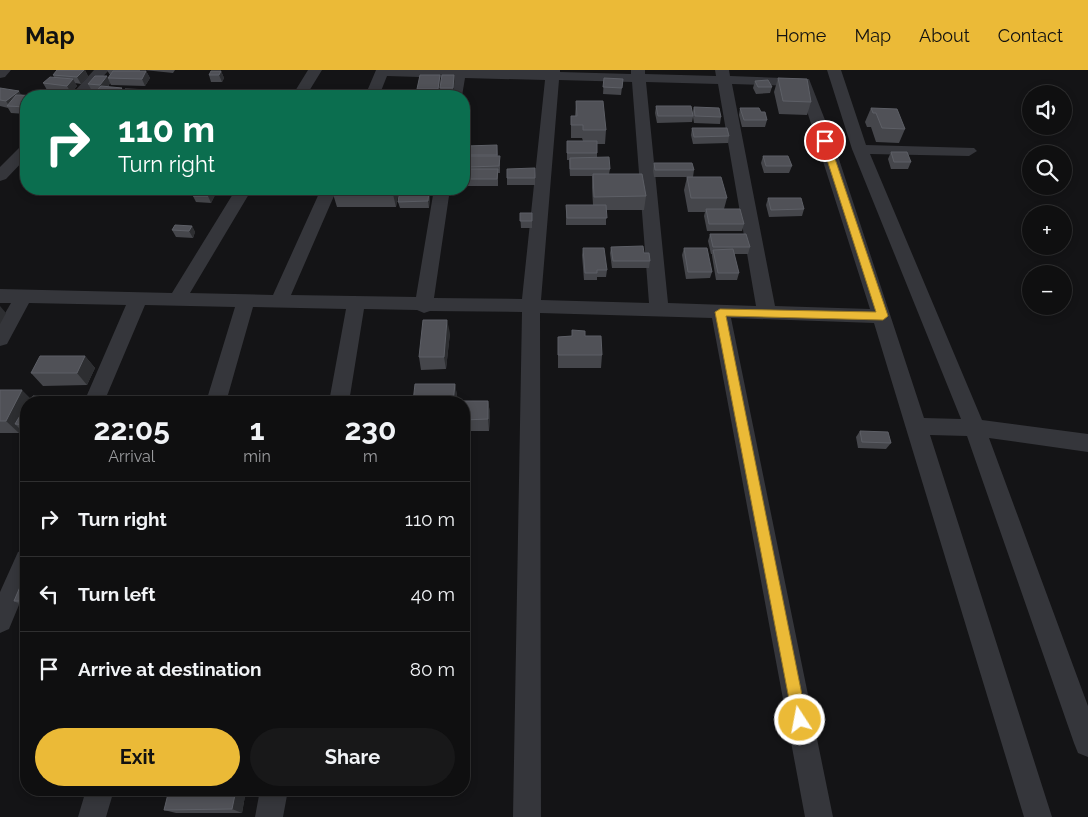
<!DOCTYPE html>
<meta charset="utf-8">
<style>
:root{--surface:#0f0f10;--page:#181819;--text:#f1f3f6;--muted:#9b9c9f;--line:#2f2f30;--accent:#ebba37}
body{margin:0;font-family:Raleway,sans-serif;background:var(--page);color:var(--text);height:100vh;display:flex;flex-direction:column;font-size:19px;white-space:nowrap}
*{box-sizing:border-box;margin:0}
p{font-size:16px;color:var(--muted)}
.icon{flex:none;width:28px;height:28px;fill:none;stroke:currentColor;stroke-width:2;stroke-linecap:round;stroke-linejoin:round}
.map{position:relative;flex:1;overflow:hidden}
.details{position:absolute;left:20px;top:326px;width:450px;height:400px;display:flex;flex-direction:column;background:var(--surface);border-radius:20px;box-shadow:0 2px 8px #0003,0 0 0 1px var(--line)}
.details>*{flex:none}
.top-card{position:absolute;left:20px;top:20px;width:450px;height:105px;border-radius:20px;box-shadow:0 2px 8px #0003,0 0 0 1px var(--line);background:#0b6e4f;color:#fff;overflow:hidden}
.controls{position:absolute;left:1022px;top:15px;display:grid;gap:10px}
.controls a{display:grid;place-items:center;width:50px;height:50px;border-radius:50%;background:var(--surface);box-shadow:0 2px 8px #0003,0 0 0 1px var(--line);font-size:25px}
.pin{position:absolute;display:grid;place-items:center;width:42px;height:42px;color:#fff;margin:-21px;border:2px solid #fff;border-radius:50%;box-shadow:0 1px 5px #0007}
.me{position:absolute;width:55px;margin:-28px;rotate:349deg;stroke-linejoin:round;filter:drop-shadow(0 0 4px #0008)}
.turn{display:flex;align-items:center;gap:18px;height:105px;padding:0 15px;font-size:22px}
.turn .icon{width:65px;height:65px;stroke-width:2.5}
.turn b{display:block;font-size:35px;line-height:42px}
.eta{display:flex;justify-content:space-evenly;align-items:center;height:85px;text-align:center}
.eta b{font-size:30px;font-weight:700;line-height:35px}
.button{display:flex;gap:10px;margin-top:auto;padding:10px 15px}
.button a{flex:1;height:58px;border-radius:30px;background:var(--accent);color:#111;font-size:20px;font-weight:700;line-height:58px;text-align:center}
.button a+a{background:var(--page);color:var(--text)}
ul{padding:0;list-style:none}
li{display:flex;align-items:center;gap:15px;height:75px;padding:0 15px;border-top:1px solid var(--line)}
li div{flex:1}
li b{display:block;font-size:19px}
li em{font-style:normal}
header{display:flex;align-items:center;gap:30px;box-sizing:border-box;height:70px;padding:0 25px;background:var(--accent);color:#111}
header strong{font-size:24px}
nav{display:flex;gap:28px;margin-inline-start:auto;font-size:18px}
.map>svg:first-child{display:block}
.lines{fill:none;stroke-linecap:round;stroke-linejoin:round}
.street{fill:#35363b;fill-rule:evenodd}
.wall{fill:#45464b}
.shaded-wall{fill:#2d2e31}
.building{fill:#505157;stroke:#5d5f66}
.route{fill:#ebba37;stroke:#997924}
</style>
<header>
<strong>Map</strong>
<nav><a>Home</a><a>Map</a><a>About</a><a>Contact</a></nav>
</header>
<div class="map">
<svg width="1088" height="747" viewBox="0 0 1088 747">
<rect width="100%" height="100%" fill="#141416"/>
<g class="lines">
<path class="street" d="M0,0h11l-6,7 -5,1z
M94,0h15l-24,26h-15z
M308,0h14l-16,26h-14z
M376,0h184v2l71,2v-4h14v4l71,2 -1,-6h14l1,6 79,3 23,59 92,280 37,1 -109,-270 -25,-79h14l25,75 108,3 3,3 -8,5 -99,-2 112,266 106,14v18l-99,-14 99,268v51l-10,-4 -4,-10 -107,-307 -37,-1 122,382h-28l-150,-494 -143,-5 102,499h-28l-93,-499 -172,-5 1,504h-28l9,-505 -92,-1 -6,2 -7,-3 -53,-1 -15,93h-20l17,-93 -93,-2 -27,95h-20l29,-95 -90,-2 -41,97h-20l42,-97 -97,-2 -22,41 -7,2v-24l11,-19h-11v-14l172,4 64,-104h16l-62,104 83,2 48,-106h16l-46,106 125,2 18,-108h16l-16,109 88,1 23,-219 -80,-2 -3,18h-14l3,-18 -64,-2 -8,20h-14zM559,10l73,2 17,221 -108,-3zM646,12l72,2 38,222 -88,-3zM732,14l67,2 71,223 -95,-3z
M26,74v14l-20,21 -6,2v-14l21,-21z
M26,479v39l-17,41 -9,4v-41l18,-40z
M86,720h28l-8,27h-28z
M260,720h28l-5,27h-28z"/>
</g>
<path class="wall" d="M57,0h28l3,6 -7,8 -6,-1 2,3 -6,7 -24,-3 -4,-7 11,-6 -1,-2z
M107,0h33v1h6l4,7 -5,8 -34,-1 -1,-2 -2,4 16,4 29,-1 2,6h-63l4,-5h-4l-4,-7 20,-6 2,-3z
M144,0h31l-2,3z
M221,1l3,7 -2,4h-11l-2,-7z
M440,5l-1,21h-21l-1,-7z
M604,8l19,1 -2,16 -18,-1z
M778,8l33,24 -4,13 -28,-1 -5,-22z
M755,11l17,6 -2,6 -14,1 -3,-6z
M455,12l-2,13h-12l-1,-7z
M0,18l26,8v18l-15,-1 -3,-5 -8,-2z
M576,31l30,29 -1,14h-8v13l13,12 -1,5 37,22 -2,14h-38v15h-40v-20h27l-1,-17v-12h-22l-1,-16h-2v-19h16l-1,-3h-11v-22h4z
M656,36l36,8 2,-7 27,10 -1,7 -26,-1 -1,-6 -1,5 -35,1 -2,-10z
M740,38l21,4 6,8 -2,7h-23l-3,-12z
M871,38l34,21 -6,14 -23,-1 -5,-15h-4l-2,-5z
M692,58l37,8 -1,7 -35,1 -2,-9z
M497,75l1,11 2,7v10h-2v13h-34v-17h5v-7h-3v-7z
M891,82l20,10 -3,7h-17l-3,-10z
M763,86l29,10 -3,7h-25l-3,-10z
M654,93l40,7 -1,7 34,21 -3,11 20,15 -2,7h-35l-3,-15 1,-4h-17l-4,-22 3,-13h-33l-1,-7z
M535,98v17h-28v-7z
M164,119h12l-1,1h-11z
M335,119h62l1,5 -2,13h-59l-4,-13z
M400,119h33l-1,5h-2l-1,14h-29l-2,-6 2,-11z
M217,121l-6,12 -15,-1 -3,-6z
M768,128l36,11 -2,7 -33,1 -3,-12z
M520,143h12v15h-11z
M192,156l3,6 -2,6 -17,-1 -4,-7z
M710,164l40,13 -2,7h-14l5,19 -2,7h-21l-4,-24v-2h-1l-3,-13z
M611,177l33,6 6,8 -1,7h-37l-2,-15z
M583,178l24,22 -1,7h-9v3h-13l-2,-25z
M684,178l28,24 -2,6 -24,1 -4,-24z
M572,260l13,6 17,19 -1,13h-43v-31l14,-1z
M450,263l-4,36 -25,1 -2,-13z
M85,286l10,12 -8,17 -44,1 -12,-13z
M455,314l2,12 -1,5h32l2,12 -1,18h-25v-29h-51z
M0,320l31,9 53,3h-58v29l-5,-1 -2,3h-19z
M860,361l31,12 -5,6 -28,-1 -2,-11z
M26,503v35l-12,-7z
M246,720l-4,23h-66l-12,-3z"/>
<path class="shaded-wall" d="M84,0h1l3,6 -7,8 -4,-7z
M146,1l4,7 -5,8 -3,-7z
M221,1l3,7 -2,4 -3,-7z
M440,5l1,7 -2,14h-2z
M454,5l1,7 -2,13v-7z
M107,6l3,7 -6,9 -4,-7z
M73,9l4,7 -6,7 -4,-7z
M122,18l3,7 -1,1h-9z
M153,20l2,6h-9z
M19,21l4,7 -14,8 -3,-5z
M211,119h5l1,2 -6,12 -3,-7z
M394,119h3l1,5 -2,13 -3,-13z
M429,120l1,7 -1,11 -1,-7z
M192,156l3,6 -2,6 -4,-7z
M0,236l6,7 -6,11z
M447,250l3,13 -4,36 -2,-12z
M85,286l10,12 -8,17 -10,-12z
M455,314l2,12 -1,6h-2z
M22,320l12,12h-8v16l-11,6 6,6 -2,3 -13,-12z
M58,328l4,4h-7z
M81,328l3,4h-5z
M488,331l2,12 -1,18 -1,-12z
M236,720h10l-4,23 -10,-4z"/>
<path class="building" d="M57,0h27l-7,7 -24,-2z
M113,1h33l-4,8 -34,-1z
M211,1h10l-2,4h-10z
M420,5h20l-2,14h-21z
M442,5h12l-1,13h-13z
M95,6h12l-7,9 -12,-1z
M50,7l23,2 -6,7 -24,-3z
M604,8l19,1 -1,9 -19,-1z
M778,8l29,1 4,23 -28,-1z
M768,10l4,7h-14l-3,-6z
M101,16l21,2 -7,8h-23z
M0,18l19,3 -13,10 -6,-1z
M125,19l28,1 -7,6h-26z
M419,20h19l-1,6h-19z
M16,25l31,1h-21v11l-19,-1z
M576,31h27l3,29h-23v-5h-12v-9h6z
M656,36h35l2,10h-35z
M694,37l25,1 2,9 -26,-1z
M740,38h19l2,4h4l2,8h-23z
M871,38l26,1 8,20 -23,-1 -6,-15h-3z
M692,58h35l2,8 -35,1z
M567,71h30v12h-30z
M497,75v10h-31v-9z
M891,82h16l4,10h-17z
M469,86h31l-1,10 -31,1z
M763,86h25l4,10h-26z
M609,87l1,12h-40v-11z
M654,93h38l2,7h-39z
M535,98v10h-28v-9z
M464,99h34l-1,10h-33z
M593,104h49l4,22 -52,1z
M687,107h34l6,21h-36z
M196,119h15l-3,7h-15z
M335,119h59l-1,5h-60z
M400,120h29l-1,11 -30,1z
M768,128h33l3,11 -33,1z
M566,135h40l1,13h-40z
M706,139h34l4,15h-35z
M520,143h12v8h-12z
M175,155l17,1 -3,5 -17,-1z
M710,164h36l4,13h-37z
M643,176l1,7h5l1,8h-37l-2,-14z
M583,178h21l3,22h-10v3h-12z
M684,178h23l5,24h-24z
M733,179l6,24h-21l-5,-23z
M423,250h24l-3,37h-25z
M572,260l13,1v5h16l1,19h-44v-18l14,-1z
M40,286h45l-8,17h-46z
M415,314h40l-2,17h35v18l-24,1v-18h-51z
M0,320h22l-16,31h-6z
M33,326l25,2 -3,4h-26z
M81,328l-2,4h-19l2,-3z
M280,328h34l-1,4h-34z
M112,330h35l-1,2h-35z
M26,336v19l-11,-1z
M860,361l28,1 3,11 -29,-1z
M26,503v28h-12z
M169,720h67l-4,19 -68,1z"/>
<path class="route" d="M825,68l4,3 59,175 -5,4 -157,-4 81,404 -2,5 -5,2 -5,-2 -2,-5 -78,-408 5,-3 156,3 -55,-171z"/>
</svg>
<div class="controls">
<a><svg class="icon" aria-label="sound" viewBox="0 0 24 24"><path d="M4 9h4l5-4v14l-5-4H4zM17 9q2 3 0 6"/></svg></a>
<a><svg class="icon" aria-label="search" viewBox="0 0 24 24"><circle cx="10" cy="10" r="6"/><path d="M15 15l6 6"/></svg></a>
<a>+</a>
<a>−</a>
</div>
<div class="pin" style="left:825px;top:71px;background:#d93025"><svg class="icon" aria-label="arrive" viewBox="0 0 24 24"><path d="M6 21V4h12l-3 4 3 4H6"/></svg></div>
<svg class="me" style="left:800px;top:650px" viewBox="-20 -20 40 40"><circle r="17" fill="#ebba37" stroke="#fff" stroke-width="3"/><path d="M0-11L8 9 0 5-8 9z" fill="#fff"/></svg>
<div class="top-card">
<div class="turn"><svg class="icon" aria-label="right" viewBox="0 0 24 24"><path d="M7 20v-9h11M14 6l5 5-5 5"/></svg><div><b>110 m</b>Turn right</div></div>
</div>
<section class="details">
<div class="eta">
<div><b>22:05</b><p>Arrival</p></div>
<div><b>1</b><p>min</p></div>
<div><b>230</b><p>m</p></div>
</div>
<ul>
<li><svg class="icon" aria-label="right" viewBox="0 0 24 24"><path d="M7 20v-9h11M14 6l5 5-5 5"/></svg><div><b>Turn right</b></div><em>110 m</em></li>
<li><svg class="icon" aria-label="left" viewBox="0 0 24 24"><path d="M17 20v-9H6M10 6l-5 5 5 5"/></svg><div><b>Turn left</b></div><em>40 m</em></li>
<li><svg class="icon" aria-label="arrive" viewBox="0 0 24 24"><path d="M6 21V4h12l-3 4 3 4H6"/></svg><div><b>Arrive at destination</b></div><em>80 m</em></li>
</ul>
<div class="button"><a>Exit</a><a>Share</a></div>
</section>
</div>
